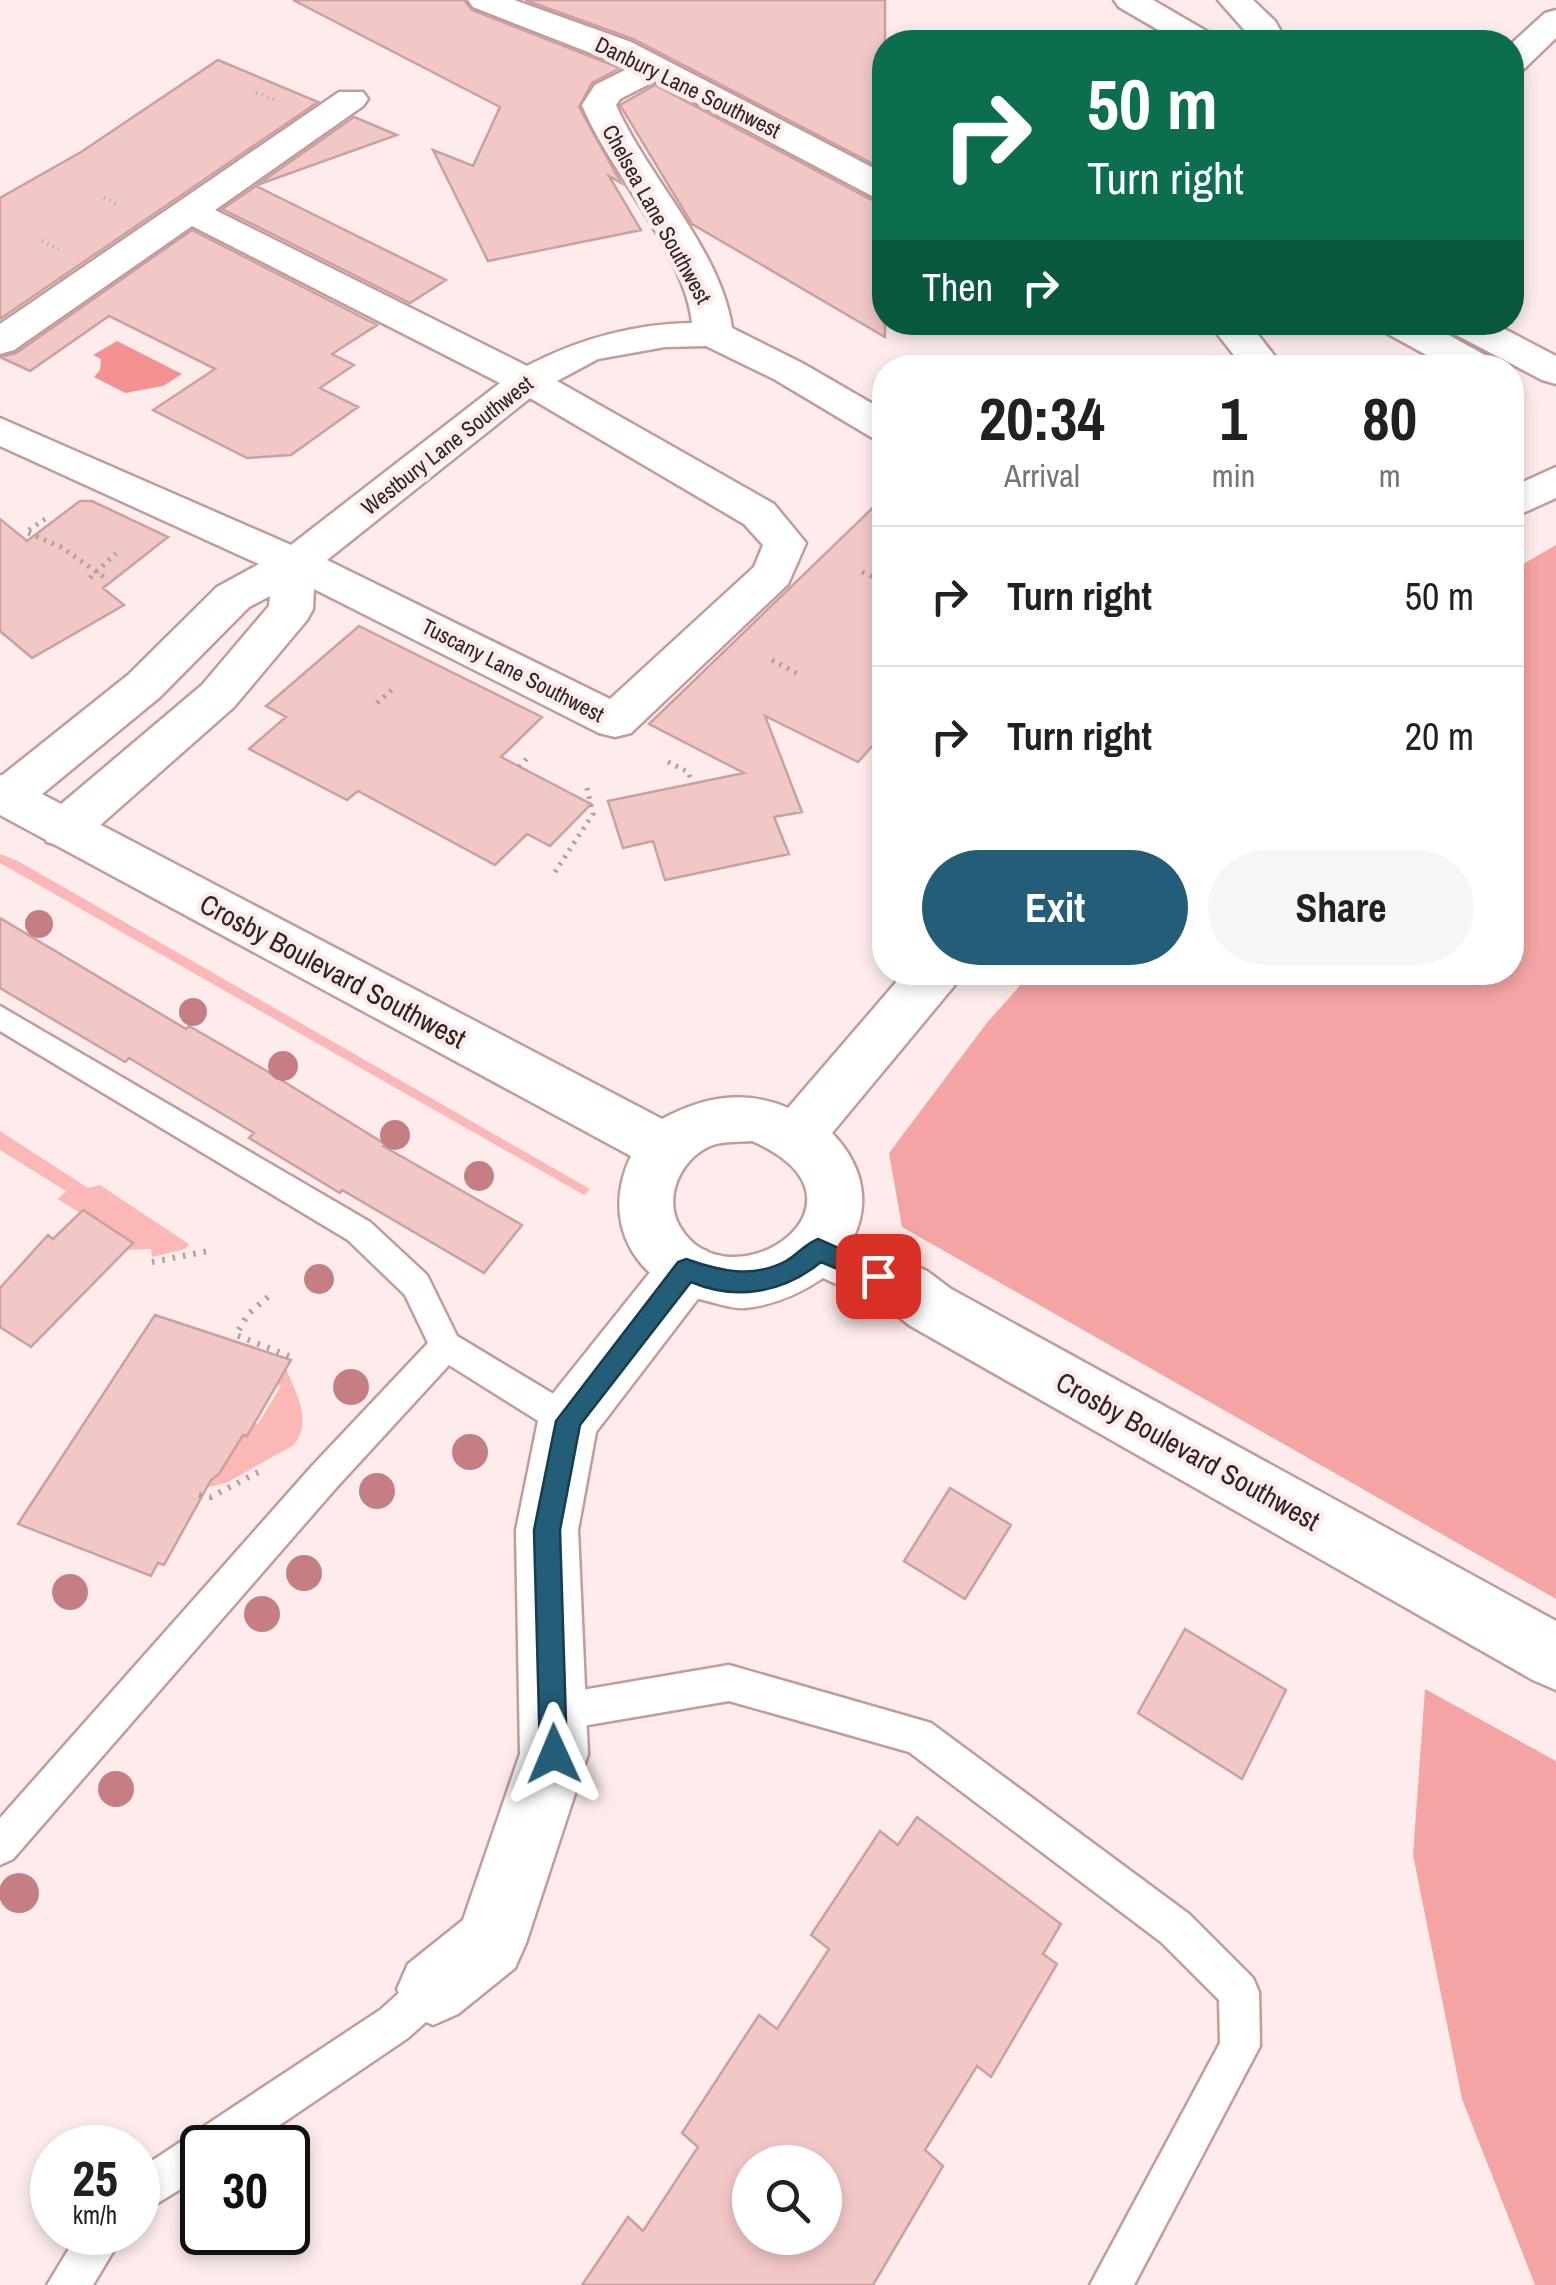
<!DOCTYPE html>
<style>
:root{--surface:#fff;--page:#f6f6f6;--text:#202124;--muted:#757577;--line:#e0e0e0;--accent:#245d77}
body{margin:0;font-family:"Archivo Narrow",sans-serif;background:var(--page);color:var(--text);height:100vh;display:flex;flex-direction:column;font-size:38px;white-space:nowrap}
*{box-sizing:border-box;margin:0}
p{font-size:32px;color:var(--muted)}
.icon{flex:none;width:55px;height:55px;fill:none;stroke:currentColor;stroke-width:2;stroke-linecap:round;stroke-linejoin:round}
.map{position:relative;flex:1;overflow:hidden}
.drawer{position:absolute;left:872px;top:355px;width:652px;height:630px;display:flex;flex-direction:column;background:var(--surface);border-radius:40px;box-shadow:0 5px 15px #0003}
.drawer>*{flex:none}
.hud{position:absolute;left:872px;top:30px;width:652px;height:305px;border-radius:40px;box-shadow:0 5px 15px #0003;background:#0b6e4f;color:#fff;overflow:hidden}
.buttons{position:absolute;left:732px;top:2145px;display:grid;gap:20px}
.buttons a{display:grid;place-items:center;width:110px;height:110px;border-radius:50%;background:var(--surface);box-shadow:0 5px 15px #0003;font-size:50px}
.speed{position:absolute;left:30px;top:2125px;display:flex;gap:20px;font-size:50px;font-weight:700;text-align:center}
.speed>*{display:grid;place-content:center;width:130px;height:130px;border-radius:50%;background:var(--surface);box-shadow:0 5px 15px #0003;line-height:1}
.speed small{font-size:25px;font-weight:400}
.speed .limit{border:5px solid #111;border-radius:15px;background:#fff;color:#111}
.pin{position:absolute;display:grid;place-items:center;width:85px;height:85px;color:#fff;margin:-42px;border-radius:20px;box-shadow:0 5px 15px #0006}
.me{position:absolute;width:110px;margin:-55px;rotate:359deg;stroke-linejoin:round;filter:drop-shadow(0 0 8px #0008)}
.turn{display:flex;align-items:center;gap:35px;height:210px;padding:0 50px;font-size:45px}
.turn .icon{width:130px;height:130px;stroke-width:2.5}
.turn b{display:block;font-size:70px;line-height:85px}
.then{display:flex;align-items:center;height:95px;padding:0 50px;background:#0003;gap:20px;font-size:38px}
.eta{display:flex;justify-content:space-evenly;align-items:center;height:170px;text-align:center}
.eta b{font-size:60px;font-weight:700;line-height:70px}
.primary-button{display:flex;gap:20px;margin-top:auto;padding:20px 50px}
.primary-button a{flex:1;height:115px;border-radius:60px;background:var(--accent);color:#fff;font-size:40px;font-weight:700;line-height:115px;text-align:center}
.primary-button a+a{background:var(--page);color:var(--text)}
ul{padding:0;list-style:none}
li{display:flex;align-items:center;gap:30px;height:140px;padding:0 50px;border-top:2px solid var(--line)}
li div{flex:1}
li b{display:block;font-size:38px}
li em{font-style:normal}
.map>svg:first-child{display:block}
.green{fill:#fcb8b6}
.forest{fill:#f4a5a3}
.water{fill:#f39291}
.building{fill:#f2c8c7;stroke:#caa1a0;stroke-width:2.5;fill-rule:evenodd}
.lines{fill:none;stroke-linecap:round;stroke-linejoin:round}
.lane-casing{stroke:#c39c9a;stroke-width:5}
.street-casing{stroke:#c39c9a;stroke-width:5}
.secondary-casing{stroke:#c39c9a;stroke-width:5}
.path-far2{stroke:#b0a09f;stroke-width:4;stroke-dasharray:1 5;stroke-linecap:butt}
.path-far1{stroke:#b0a09f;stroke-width:5;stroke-dasharray:2.5 6;stroke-linecap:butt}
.path{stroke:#b0a09f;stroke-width:6;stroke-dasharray:2.5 8;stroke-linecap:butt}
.lane{fill:#fff;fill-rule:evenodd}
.street{fill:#fff;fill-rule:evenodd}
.secondary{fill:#fff;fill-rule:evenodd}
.tree{fill:#c57f84}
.route{fill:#245d77;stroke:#173c4d;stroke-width:2.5}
.labels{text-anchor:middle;stroke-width:9;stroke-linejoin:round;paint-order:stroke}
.far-street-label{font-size:22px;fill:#322322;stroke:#fdeceb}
.street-label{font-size:28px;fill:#322322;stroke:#fdeceb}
</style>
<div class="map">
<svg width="1556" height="2285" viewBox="0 0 1556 2285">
<rect width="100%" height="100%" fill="#fdeceb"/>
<path class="green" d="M0,854l18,7 572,328 -6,6 -584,-332z
M0,1131l88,57 12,-3 89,59 -4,5 -33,8 -1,-8 -26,1 7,-8 -48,-32 -4,3 -22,-14 8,-8 -66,-41z
M286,1368c10,26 27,52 8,77l-68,38 -22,5c11,-18 31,-27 32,-56l11,4 7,-13 4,1 23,-38 -5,-3z"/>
<path class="forest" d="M1556,545v1054l-654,-372 -13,-74 97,-129 45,-51 481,-1 1,-402z
M1425,1689l131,72v524h-21l-73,-186 -49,-244z"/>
<path class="water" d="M117,341l65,33 -19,12 -38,7 -31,-16 6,-7 1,-11 -8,-4z"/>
<path class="building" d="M293,0h171l8,10 148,58 -28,15 -13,24 42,76 -12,-7 32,54 -153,31 -55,-111 40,16 27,-59z
M525,0h360v170l-252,-131z
M218,60l100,42 -318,217v-121l81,-46z
M655,85l215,114 15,3v135l-193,-113 -72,-119z
M354,117l43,18 -140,50z
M256,186l190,94 -36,23 -188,-94z
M192,230l185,95 -45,29 22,11 -34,23 38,19 -67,48 -44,3 -94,-48 62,-41 -106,-53 -79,55 -30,-14 16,-4z
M885,496v236l-27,30 -93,-46 37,96 -28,5 15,37 -124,26 -12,-39 -30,7 -15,-47 136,-28 -95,-49z
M80,501h12l76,36 -65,51 21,17 -92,53 -32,-27v-112l27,22z
M359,626l183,91 -41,40 90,47 -41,42 -23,-12 -32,31 -137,-74 -11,9 -98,-51 37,-32 -20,-11z
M0,918l186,111 3,-3 76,44 120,74 -2,2 139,79 -38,48 -142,-83 -2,3 -91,-55 5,-5 -125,-75 -4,4 -125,-74z
M83,1210l50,33 -102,104 -31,-20v-39l48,-53 5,4z
M155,1315l136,45 -44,76 -4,-1 -24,39 -8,6 -47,85 -6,-2 -7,13 -133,-52z
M950,1488l61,37 -46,74 -61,-38z
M1185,1629l101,61 -44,89 -104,-66z
M917,1817l144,107 -18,30 14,10 -66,113 -14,-11 -52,84 18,16 -70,119h-291l46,-68 15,14 55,-84 -16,-14 77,-118 18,14 52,-80 -18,-14 69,-104 18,14zM750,2162h75v76h-75z"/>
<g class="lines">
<defs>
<path id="lane" d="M0,1006l370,216 57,53 30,61 123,74 5,11 -5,11 -12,4 -12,-4 -107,-67 -113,123 -323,371 -13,6v-47l312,-352 116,-123 -23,-48 -57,-55 -348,-209z
M729,1665l202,58 258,191 64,64 6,14 1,54 -126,239h-44l130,-242 -1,-43 -58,-58 -252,-190 -180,-51 -176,30 -13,-5 -5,-13 5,-13 13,-5z
M433,1969l14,6 6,14 -6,14 -39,35 -162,110h-44v28l-64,39v-45l242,-160 39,-35z
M79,2232h46l-32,53h-46z"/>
<path id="street" d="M468,0h46l117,42 254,132v25l-13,-3 -217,-115 -35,18 -4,6c32,73 105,145 116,223l70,35 83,48v30l-14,-4 -97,-58 -68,-33 -41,1 -67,12 -41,22 217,123 32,39 -18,41 -157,149 -16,4 -16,-4 -285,-144 -1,20 -6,11 -73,87 -153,135 -17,5 -17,-5 -7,-13 7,-13 155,-131 67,-79 1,-10 -21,11 -89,90 -136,112 -24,3v-35l128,-102 89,-88 42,-23 -259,-118v-28l291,127 209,-162 -308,-157 -178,124 -14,4v-30l339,-232h24l5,7 -5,7 -148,104 312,156c52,-27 106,-42 165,-43 -7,-69 -82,-151 -110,-218l13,-20 34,-17 -156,-61zM530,398l214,126 19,21 -9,22 -144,132 -283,-139z
M1114,0h39l60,35 4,7h-38l-60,-35z
M1218,0h35l22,21 12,21h-32z
M1556,10v28l-32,31 -12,3v-29l33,-30z
M1208,322h40l36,46h-40z
M1376,322h49l69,38 5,8h-49l-69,-38z
M1442,322h49l65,34v28l-14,-4 -95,-50z
M687,1244l20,7 9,18 -9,18 -111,145 -18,98 10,224 -62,189 -11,25 -57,46 -25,11 -25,-11 -11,-25 11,-25 55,-44 57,-166 -4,-224 22,-109 9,-20 120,-150z"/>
<path id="secondary" d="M1556,467v31l-44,20v-31z
M0,775l17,6 645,338c41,-22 82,-30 126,-11l117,-136h57l-8,14 -122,147c28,29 40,66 21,105l74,33 24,18 605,332v69l-23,-10 -624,-355 -22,-18 -64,-29c-24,16 -48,27 -78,30 -12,1 -26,-4 -38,-7 -71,-15 -108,-78 -76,-145l-631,-341zM752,1141c139,60 -22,169 -72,86 -18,-30 2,-71 33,-82 12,-4 26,-3 39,-4z"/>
</defs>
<use href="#lane" class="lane-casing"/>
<use href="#street" class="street-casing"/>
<use href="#secondary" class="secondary-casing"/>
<path class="path-far2" d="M256,93l18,6
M104,198l15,7
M42,241l17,8"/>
<path class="path-far1" d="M45,519l-19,13 35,15 43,30
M862,572l18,8
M90,578l26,-25
M772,660l26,14
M377,703l18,-16
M668,762l20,10 5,12
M519,767l11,-12
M555,872l38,-58 -7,-30"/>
<path class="path" d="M152,1262l57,-11
M268,1297l-20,17 -12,21 53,21
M199,1495l12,2 53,-28"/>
<use href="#lane" class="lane"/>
<use href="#street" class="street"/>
<use href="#secondary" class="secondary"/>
</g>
<g class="tree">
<circle cx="39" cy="924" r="14"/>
<circle cx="193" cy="1012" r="14"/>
<circle cx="283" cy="1066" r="15"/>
<circle cx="395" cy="1135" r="15"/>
<circle cx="479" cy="1176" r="15"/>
<circle cx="319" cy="1279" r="15"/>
<circle cx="351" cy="1387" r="18"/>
<circle cx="470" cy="1452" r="18"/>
<circle cx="377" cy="1491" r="18"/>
<circle cx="304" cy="1573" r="18"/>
<circle cx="70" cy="1592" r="18"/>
<circle cx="262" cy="1614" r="18"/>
<circle cx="116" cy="1789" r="18"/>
<circle cx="19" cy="1893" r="20"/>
</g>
<path class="route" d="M818,1239l68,30 3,7 -3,7 -8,3 -57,-24c-38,31 -85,39 -130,20l-111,143 -20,105 7,224 -4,10 -9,4 -10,-4 -4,-10 -6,-224 22,-109 122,-159 8,-3c34,12 66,20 100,2 11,-6 19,-17 32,-22z"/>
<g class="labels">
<g class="far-street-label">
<text transform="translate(688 87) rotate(26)" y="8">Danbury Lane Southwest</text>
<text transform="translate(657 214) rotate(61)" y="8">Chelsea Lane Southwest</text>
<text transform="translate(447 445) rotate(-38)" y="8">Westbury Lane Southwest</text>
<text transform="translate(513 670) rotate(27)" y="8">Tuscany Lane Southwest</text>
</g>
<g class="street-label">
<text transform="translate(333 971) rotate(28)" y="10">Crosby Boulevard Southwest</text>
<text transform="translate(1188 1451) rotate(29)" y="10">Crosby Boulevard Southwest</text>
</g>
</g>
</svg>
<div class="buttons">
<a><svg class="icon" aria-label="search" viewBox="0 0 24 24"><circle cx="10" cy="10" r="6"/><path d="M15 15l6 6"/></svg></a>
</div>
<div class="speed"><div>25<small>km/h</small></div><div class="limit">30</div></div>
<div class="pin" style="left:878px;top:1276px;background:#d93025"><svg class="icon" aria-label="arrive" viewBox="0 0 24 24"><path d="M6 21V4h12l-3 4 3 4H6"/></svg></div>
<svg class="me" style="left:554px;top:1754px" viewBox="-20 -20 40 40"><path d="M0-17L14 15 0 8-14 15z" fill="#245d77" stroke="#fff" stroke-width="4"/></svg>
<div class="hud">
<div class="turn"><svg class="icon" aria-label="right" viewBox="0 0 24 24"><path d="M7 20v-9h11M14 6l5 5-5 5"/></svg><div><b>50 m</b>Turn right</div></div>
<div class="then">Then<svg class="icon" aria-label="right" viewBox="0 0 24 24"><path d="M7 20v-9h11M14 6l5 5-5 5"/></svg></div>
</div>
<section class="drawer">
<div class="eta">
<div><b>20:34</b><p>Arrival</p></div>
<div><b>1</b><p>min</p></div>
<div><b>80</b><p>m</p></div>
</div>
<ul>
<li><svg class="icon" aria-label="right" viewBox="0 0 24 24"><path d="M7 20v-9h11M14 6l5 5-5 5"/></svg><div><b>Turn right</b></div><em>50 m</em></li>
<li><svg class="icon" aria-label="right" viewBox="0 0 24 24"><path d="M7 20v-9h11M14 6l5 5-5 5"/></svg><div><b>Turn right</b></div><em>20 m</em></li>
</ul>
<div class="primary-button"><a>Exit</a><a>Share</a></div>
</section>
</div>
